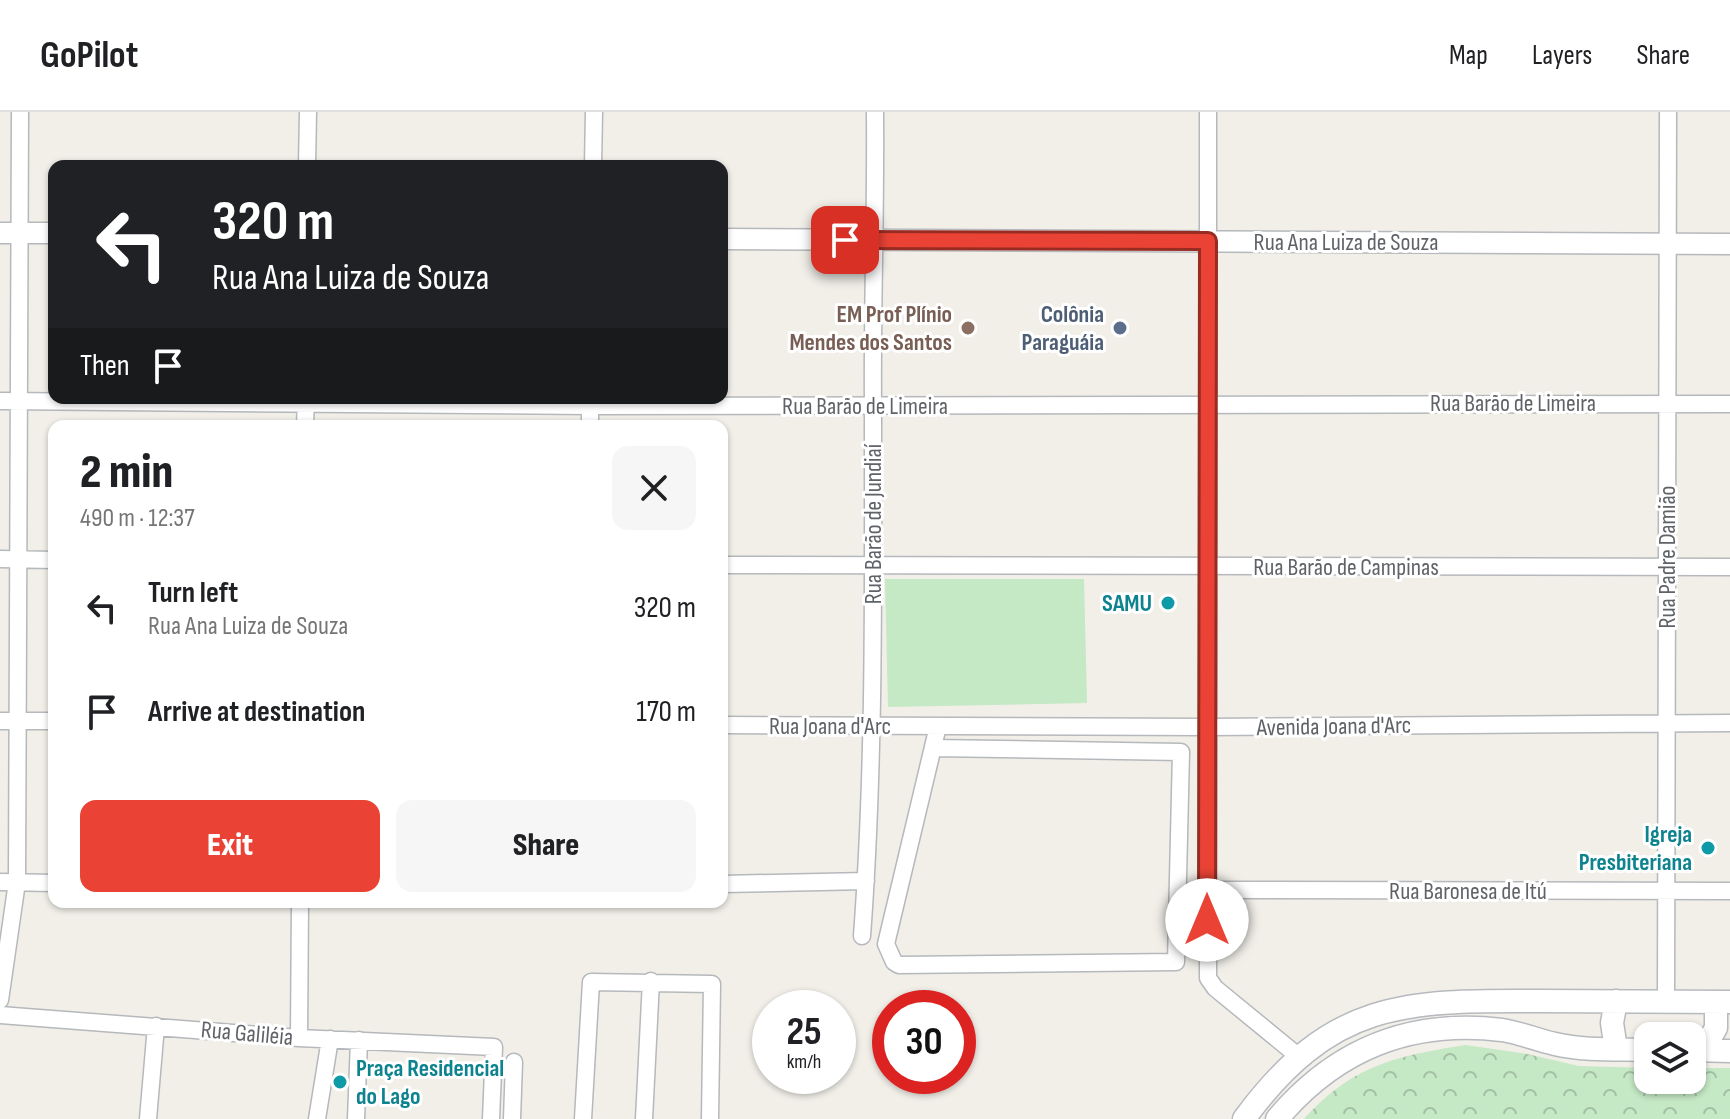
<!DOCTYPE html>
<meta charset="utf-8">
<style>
:root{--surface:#fff;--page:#f6f6f6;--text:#202124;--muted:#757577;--line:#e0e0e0;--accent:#ea4335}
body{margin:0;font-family:"Sofia Sans Condensed",sans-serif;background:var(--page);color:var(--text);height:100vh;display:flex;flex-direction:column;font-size:30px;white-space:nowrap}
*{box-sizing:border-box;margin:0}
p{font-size:26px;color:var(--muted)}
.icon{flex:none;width:44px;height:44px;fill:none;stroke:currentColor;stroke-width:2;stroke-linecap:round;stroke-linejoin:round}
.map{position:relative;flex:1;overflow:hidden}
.side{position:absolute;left:48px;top:308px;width:680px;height:488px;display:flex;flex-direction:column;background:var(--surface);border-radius:16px;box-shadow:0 2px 6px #0004}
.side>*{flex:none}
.guide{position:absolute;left:48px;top:48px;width:680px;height:244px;border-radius:16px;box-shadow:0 2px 6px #0004;background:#202124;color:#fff;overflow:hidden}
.controls{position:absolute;left:1634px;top:910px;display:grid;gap:16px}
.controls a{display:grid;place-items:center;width:72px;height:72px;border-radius:16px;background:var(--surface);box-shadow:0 2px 6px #0004;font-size:40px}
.speed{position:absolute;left:752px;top:878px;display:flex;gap:16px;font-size:40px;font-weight:700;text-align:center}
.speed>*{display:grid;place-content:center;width:104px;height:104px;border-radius:50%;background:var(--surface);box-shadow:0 2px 6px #0004;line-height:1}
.speed small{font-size:20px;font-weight:400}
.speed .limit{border:12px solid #d22;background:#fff;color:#111}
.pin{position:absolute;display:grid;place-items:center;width:68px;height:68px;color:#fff;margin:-34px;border-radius:16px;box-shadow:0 4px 12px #0006}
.me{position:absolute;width:88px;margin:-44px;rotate:0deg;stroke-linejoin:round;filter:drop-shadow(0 0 6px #0008)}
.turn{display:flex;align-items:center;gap:28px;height:168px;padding:0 32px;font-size:36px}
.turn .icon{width:104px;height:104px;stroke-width:2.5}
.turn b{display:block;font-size:56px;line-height:68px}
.then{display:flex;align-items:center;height:76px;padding:0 32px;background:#0003;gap:16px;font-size:30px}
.round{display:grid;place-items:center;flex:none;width:84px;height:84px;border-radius:16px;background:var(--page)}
.summary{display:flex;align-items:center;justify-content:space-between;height:136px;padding:0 32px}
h1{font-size:48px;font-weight:800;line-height:60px}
.primary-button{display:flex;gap:16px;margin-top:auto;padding:16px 32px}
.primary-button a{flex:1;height:92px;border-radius:16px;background:var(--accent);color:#fff;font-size:32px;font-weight:800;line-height:92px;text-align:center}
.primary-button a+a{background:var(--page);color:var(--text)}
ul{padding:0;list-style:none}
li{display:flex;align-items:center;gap:24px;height:104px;padding:0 32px}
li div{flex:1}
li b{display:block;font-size:30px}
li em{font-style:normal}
header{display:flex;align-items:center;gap:48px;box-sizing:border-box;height:112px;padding:0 40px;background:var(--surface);border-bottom:2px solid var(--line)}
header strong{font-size:38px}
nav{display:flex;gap:44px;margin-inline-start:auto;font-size:28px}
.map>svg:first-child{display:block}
.green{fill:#c5e8c5}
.forest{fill:url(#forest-crowns)}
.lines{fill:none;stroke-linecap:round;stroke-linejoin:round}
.minor-casing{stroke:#b5b8bc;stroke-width:19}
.tertiary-casing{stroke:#b5b8bc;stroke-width:23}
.secondary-casing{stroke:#b6babf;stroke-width:25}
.minor{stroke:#fff;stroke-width:16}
.tertiary{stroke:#fff;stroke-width:20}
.secondary{stroke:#fff;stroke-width:22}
.route-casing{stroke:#982c22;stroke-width:20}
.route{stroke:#ea4335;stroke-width:14}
.education-dot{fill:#8d6e63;stroke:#fff;stroke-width:3}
.service-dot{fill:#5c6f8a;stroke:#fff;stroke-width:3}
.culture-dot{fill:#0f9aa8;stroke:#fff;stroke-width:3}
.labels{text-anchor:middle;stroke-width:6;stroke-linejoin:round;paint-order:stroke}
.street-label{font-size:24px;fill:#5f6368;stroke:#fff}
.education-label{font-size:24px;font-weight:bold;fill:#785e54;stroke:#fff;text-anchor:end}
.service-label{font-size:24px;font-weight:bold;fill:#4e5e75;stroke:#fff;text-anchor:end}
.culture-label{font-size:24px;font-weight:bold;fill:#0d838f;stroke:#fff;text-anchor:end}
</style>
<header>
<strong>GoPilot</strong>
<nav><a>Map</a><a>Layers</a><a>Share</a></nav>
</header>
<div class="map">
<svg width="1730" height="1007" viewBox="0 0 1730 1007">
<defs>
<pattern id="forest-crowns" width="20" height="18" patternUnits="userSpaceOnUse" patternTransform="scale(2)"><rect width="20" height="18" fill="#c5e8c5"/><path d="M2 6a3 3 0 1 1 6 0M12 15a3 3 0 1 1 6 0" fill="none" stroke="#a3c0a4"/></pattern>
</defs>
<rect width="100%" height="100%" fill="#f1efe8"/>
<path class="green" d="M885,467h199l3,124 -199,4z"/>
<path class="forest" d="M1466,933l61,9 52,12 69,2v12h44v-12h38v51h-426c49,-54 92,-63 162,-74z"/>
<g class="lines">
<defs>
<path id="minor" d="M1208,0v866l7,10 83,68
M307,54l1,-54
M593,54l1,-54
M0,289l590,5 1140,-2
M305,314l1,-28
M590,314v-28
M0,447l54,1
M722,453l1008,2
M0,609h54
M722,613l487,2 521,-4
M933,636l248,4 -5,210 -277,3 -5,-3 -8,-18 52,-218
M0,770l54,1
M722,772l144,-3
M1207,778l523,1
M862,824c13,-175 11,-351 11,-527 -1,-99 3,-198 2,-297
M0,888l17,-118 3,-770
M1666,890l2,-890
M0,903l299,23 195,9 -3,72
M299,926l1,-136
M148,1007l8,-93
M317,1007l13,-80
M356,1007l3,-79
M512,1007l2,-57
M583,1007l8,-137 121,2 -2,135
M644,1007l7,-138"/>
<path id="tertiary" d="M0,121h54
M722,127l1008,5"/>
<path id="secondary" d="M1616,889l-4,22 4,26
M1693,938l37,1
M1703,938l13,-22v-26
M1244,1007c87,-118 159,-119 296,-118 63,0 127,1 190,1
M1277,1007c59,-70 133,-100 225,-89 19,3 35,10 53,14 30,7 63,5 93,6"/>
</defs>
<use href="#minor" class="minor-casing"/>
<use href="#tertiary" class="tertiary-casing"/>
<use href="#secondary" class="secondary-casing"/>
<use href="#minor" class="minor"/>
<use href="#tertiary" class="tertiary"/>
<use href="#secondary" class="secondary"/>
</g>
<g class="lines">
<defs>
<path id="route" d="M845,128l363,1 -1,679"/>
</defs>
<use href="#route" class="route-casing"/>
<use href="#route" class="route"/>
</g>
<circle class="education-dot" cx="968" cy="216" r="8"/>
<circle class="service-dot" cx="1120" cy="216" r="8"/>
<g class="culture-dot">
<circle cx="1168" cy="491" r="8"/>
<circle cx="1708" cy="736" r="8"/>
<circle cx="340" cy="970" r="8"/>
</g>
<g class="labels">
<g class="street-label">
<text x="1346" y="138">Rua Ana Luiza de Souza</text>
<text x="1513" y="299">Rua Barão de Limeira</text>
<text x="865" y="302">Rua Barão de Limeira</text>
<text transform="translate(873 412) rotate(-90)" y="8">Rua Barão de Jundiaí</text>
<text transform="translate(1667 445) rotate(-90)" y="8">Rua Padre Damião</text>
<text x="1346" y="463">Rua Barão de Campinas</text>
<text x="830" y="622">Rua Joana d'Arc</text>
<text transform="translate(1334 614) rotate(-1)" y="8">Avenida Joana d'Arc</text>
<text x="1468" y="787">Rua Baronesa de Itú</text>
<text transform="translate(247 921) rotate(5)" y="8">Rua Galiléia</text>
</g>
<g class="education-label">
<text x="952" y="210">EM Prof Plínio<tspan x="952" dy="28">Mendes dos Santos</tspan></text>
</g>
<g class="service-label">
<text x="1104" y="210">Colônia<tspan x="1104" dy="28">Paraguáia</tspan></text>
</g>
<g class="culture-label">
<text x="1152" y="499">SAMU</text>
<text x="1692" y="730">Igreja<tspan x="1692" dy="28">Presbiteriana</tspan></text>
<text x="356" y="964" text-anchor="start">Praça Residencial<tspan x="356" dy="28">do Lago</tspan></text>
</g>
</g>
</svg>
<div class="controls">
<a><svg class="icon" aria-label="layers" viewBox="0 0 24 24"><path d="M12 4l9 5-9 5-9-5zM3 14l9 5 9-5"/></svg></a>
</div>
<div class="speed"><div>25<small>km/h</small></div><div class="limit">30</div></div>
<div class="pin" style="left:845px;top:128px;background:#d93025"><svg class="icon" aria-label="arrive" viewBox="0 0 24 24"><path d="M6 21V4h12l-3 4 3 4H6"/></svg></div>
<svg class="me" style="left:1207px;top:808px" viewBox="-20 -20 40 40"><circle r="19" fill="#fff"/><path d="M0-13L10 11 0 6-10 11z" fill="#ea4335"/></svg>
<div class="guide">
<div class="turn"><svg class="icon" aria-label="left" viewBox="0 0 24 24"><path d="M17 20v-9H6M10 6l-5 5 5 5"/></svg><div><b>320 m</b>Rua Ana Luiza de Souza</div></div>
<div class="then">Then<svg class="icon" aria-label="arrive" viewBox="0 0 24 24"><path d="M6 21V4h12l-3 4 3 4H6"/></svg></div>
</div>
<section class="side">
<div class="summary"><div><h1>2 min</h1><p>490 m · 12:37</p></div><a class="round"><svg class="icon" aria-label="close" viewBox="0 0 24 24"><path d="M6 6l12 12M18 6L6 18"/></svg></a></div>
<ul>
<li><svg class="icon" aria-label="left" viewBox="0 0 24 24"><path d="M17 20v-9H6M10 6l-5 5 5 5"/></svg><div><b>Turn left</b><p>Rua Ana Luiza de Souza</p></div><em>320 m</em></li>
<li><svg class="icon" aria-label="arrive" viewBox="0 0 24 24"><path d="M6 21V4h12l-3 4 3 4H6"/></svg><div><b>Arrive at destination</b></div><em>170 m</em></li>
</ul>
<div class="primary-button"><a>Exit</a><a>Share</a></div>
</section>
</div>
